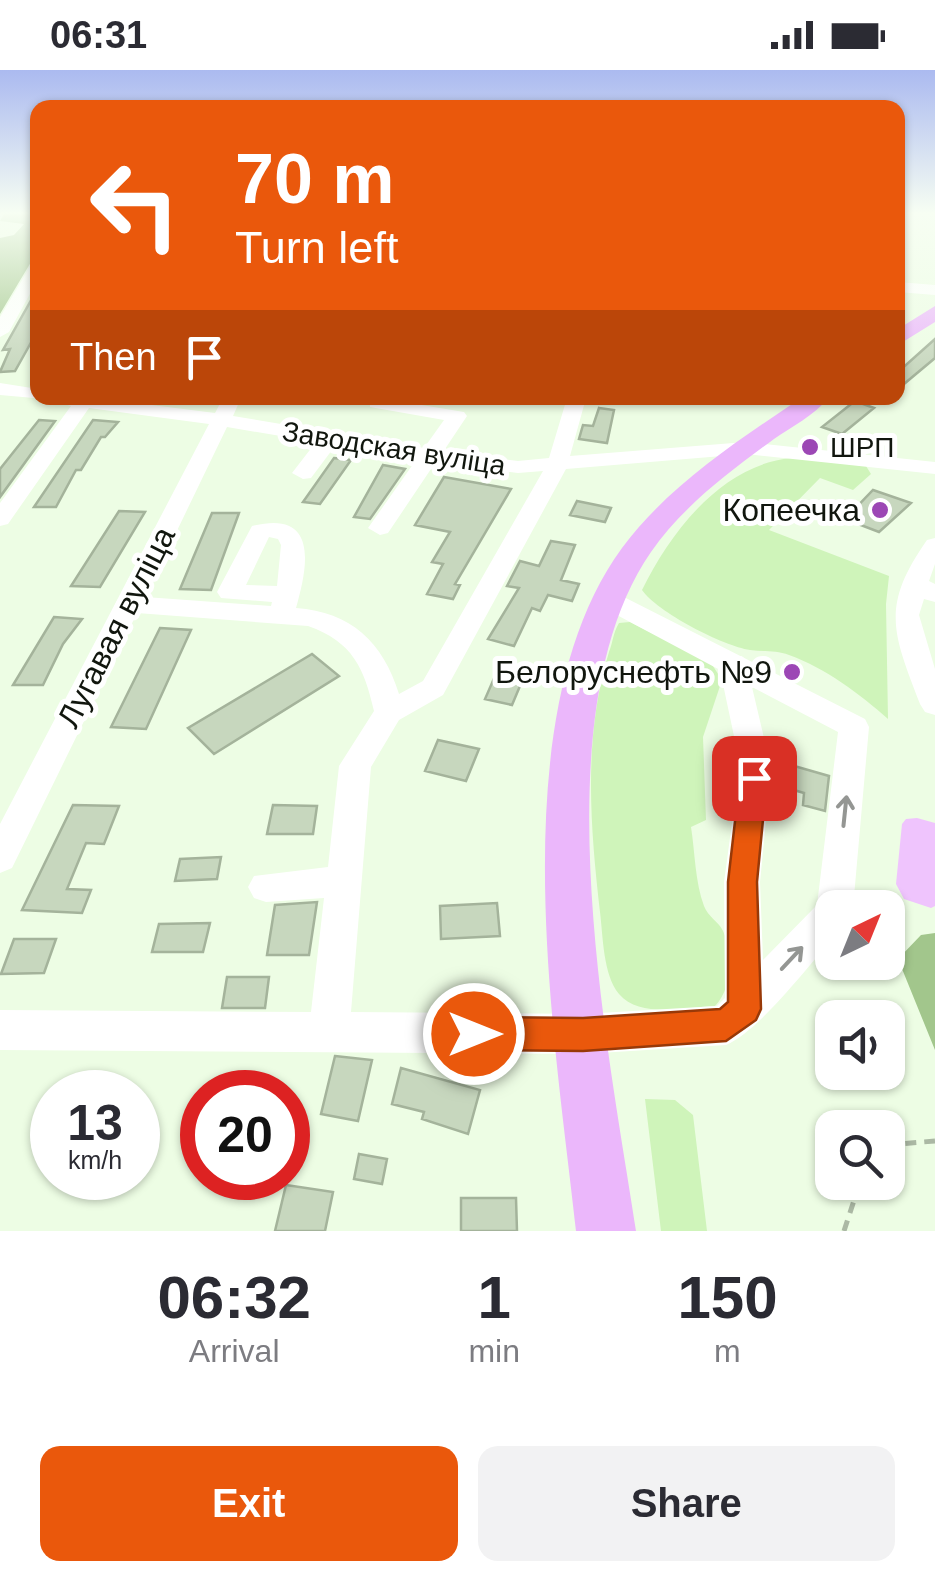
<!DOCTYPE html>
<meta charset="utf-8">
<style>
:root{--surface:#fff;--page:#f2f2f3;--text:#2b2b33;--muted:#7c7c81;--accent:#ea580c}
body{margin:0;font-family:Helvetica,sans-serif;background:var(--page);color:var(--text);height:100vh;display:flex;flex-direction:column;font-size:38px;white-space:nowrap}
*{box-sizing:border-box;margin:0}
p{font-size:32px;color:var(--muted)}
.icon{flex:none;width:55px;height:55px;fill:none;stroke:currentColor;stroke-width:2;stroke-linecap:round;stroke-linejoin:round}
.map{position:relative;height:1161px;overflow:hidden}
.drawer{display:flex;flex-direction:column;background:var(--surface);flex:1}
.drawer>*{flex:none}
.hud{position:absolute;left:30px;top:30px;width:875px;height:305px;border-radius:20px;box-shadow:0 2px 8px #0004;background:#ea580c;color:#fff;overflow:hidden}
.needle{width:65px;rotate:43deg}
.controls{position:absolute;left:815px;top:820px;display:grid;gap:20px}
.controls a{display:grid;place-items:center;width:90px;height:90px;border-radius:20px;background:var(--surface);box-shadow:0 2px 8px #0004;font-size:50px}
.speed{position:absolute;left:30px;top:1000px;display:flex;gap:20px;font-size:50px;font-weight:700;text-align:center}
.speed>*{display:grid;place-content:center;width:130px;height:130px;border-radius:50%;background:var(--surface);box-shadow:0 2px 8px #0004;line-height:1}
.speed small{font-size:25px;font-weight:400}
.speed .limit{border:15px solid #d22;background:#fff;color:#111}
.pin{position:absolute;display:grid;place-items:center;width:85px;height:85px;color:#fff;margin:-42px;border-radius:20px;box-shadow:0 5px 15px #0006}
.me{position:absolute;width:110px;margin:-55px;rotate:90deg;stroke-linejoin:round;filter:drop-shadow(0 0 8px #0008)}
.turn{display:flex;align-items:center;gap:35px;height:210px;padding:0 40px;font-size:45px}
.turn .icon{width:130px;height:130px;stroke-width:2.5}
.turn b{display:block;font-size:70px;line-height:85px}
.then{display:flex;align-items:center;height:95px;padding:0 40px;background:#0003;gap:20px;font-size:38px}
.eta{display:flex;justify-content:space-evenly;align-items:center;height:170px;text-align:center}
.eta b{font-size:60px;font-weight:800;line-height:70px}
.cta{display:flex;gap:20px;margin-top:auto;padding:20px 40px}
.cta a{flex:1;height:115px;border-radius:20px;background:var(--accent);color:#fff;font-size:40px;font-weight:800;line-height:115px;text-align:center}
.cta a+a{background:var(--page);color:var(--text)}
.status{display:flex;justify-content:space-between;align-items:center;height:70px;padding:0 50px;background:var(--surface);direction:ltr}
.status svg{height:28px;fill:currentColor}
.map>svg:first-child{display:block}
.green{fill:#cff4ba}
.forest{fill:#a2c68c}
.water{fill:#efc4fd}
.building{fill:#c7d7be;stroke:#a4b39b;stroke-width:2.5}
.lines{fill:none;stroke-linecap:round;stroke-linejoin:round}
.path{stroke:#abb8a4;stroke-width:5;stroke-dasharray:11 8;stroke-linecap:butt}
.minor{fill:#fff;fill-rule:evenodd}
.major{fill:#ebb7fb;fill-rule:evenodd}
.oneway{stroke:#949693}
.route{fill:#ea580c;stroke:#983908;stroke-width:2.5}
.poi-dot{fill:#9c47b5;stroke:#fff;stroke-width:4}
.labels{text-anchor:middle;stroke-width:10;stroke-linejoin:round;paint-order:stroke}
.far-poi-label{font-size:28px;fill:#11160e;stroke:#fff;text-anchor:start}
.far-street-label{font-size:28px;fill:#11160e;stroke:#fff}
.poi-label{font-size:32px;fill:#11160e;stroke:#fff;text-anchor:end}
.street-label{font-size:32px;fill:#11160e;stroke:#fff}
</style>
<div class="status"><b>06:31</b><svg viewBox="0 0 49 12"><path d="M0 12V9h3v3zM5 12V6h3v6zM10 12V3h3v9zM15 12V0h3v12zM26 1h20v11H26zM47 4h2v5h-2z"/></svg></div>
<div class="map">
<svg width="935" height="1161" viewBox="0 0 935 1161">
<rect width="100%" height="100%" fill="#edfde4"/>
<path class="green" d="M791,388l75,8 5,8 -18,16 -33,-12 -51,52 120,46 -3,28 2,115c-28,-25 -63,-51 -99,-64 -13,-5 -25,-3 -39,-5 -27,-4 -93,-38 -108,-60 29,-59 80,-125 149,-132z
M630,552l81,41 11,17 -19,57 3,83 -15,7c4,25 4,55 13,79 4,11 15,16 19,25 11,23 9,58 -8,75 -29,1 -75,13 -96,-12 -16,-19 -16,-58 -19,-82 -10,-87 -17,-175 9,-260 4,-10 4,-19 10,-29z
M645,1029l30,1 18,15 14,116h-46z"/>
<path class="forest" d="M5,142l32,1v39l-37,62v-76l14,-3 10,-11 -24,-3z
M935,863v117l-37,-91 23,-24z"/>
<path class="water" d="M917,748l18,5v83l-4,2 -27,-9 -8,-15 6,-60 4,-5z"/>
<path class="building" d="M38,218v42l-23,41 -15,1 10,-23 -7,1z
M935,269v19l-37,31v-17z
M855,331l19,7 -32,26 -20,-7z
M599,338l15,2 -7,33 -28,-4 4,-14 10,1z
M39,350l16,1 -55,76v-28z
M93,350l25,2 -13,15h-4l-20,33h-5l-20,37h-22z
M334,388l17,2 -31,44 -17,-2z
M383,395l22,4 -35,50 -16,-2z
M444,407l67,12 -56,95 5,1 -7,14 -26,-5 16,-30 -11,-2 18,-30 -35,-7z
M873,420l38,13 -32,29 -34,-13z
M577,431l34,7 -6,14 -35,-7z
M119,441l26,1 -45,75 -29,-1z
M212,443h27l-28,77 -31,-1z
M551,471l24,4 -14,35 18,4 -7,17 -24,-6 -8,16 -8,-3 -18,38 -26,-7 31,-51 -12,-2 13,-25 19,5z
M54,547l28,2 -19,25 -20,41h-30z
M160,558l31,2 -45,99 -35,-2z
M312,584l27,22 -125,78 -26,-26z
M499,597l26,7 -13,31 -27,-6z
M438,670l41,9 -13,32 -41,-10z
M770,689l59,17 -4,35 -22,-6 1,-12 -31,-9 -7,-18z
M73,735l46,1 -15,38 -18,-1 -19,46 24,1 -9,23 -60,-3z
M273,735l44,1 -4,28h-46z
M221,787l-4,22 -42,2 5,-22z
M317,832l-8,53h-42l8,-50z
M497,833l3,33 -59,3 -1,-33z
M210,853l-7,29h-51l7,-28z
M14,869h42l-12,34 -43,1z
M227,907h42l-4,31h-43z
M335,986l37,4 -14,61 -37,-7z
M401,998l79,22 -12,44 -46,-15 2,-7 -32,-8z
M359,1084l28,5 -5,25 -28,-5z
M286,1115l47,7 -8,39h-50z
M461,1128h55l1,33h-56z"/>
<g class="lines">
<path class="path" d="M888,1080l10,-6 37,-3
M844,1161l16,-49"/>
<path class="minor" d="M38,191v18l-29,53 -9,5v-20l31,-52z
M898,212l37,3v10l-37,-3z
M0,313l38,6v9h58l119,15 8,-15h18l-8,18 191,32 20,-28 -74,-13v-8l9,-1 85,14 3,4 -24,36 75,9 31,-3 18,-60h19l-16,58 176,-14 189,20v12l-189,-20 -180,15 -123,226 -44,25 -28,47 -20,245 232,2 134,-8 8,-8 -1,-116 14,-103 5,-9 10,-3 -11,-4 -4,-8 -18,-85 -120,-64 -4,-6 4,-6h18l247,125 4,8 -16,181h-21v32c-26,28 -73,91 -106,105l-143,9 -583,-4v-40l311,2 13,-114 -58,4 -12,-4 -6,-11 6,-11 74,-9 11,-101 35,-55c-10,-43 -21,-69 -66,-85l-171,-13 -125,255 -12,5v-49l209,-400 -120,-16 -81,116 -8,2v-23l71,-97 -26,-7 -45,-4zM227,357l89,15 -24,31 11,6 8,-1 24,-32 81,14 -48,68 12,7 8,-2 47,-70 83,10 25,-2 -120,210 -24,13c-16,-52 -48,-82 -103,-86 12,-42 23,-99 -44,-82l-35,66 4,6 51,4 -1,4 -126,-9zM269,467l9,2 3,6 -4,41 -31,-1zM752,617l86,45 -21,173 -54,55 -3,-78 10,-103 -5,-9 -11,-3 10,-4 4,-8z
M935,468v26l-6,17 6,3v18l-11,-3 -5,16 16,54v46l-10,-3 -5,-8c-27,-71 -40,-97 7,-164z"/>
<path class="major" d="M935,236v16l-37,23v-16z
M801,328h27c-13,17 -37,29 -54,41 -45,33 -91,67 -123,113 -112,161 -43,495 -15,679h-60c-21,-194 -77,-515 46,-683 47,-63 114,-106 179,-150z"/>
</g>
<defs><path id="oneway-shaft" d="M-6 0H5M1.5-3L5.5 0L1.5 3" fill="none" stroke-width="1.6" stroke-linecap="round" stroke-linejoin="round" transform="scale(2.5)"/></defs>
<g class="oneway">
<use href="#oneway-shaft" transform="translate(845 741) rotate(-84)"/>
<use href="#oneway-shaft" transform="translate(792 888) rotate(-47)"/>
</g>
<linearGradient id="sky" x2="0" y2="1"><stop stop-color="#abbaf0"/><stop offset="0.47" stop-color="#f7fef3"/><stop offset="1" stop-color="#f7fef3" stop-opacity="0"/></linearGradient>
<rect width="935" height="304" fill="url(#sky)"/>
<path class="route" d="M754,698l9,3 4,7 -10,104 4,127 -5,11 -30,21 -143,10 -109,-1 -12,-5 -5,-11 5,-12 12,-5 109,1 137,-9 8,-7v-120l12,-104 4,-7z"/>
<g class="poi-dot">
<circle cx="810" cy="377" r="10"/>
<circle cx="880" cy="440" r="10"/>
<circle cx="792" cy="602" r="10"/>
</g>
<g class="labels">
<g class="far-poi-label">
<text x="830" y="387">ШРП</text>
</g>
<g class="far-street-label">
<text transform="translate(394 378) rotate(9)" y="10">Заводская вуліца</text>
</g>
<g class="poi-label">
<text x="860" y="451">Копеечка</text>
<text x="772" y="613">Белоруснефть №9</text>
</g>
<g class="street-label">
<text transform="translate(116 557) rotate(-63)" y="11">Лугавая вуліца</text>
</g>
</g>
</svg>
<div class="controls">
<a><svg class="needle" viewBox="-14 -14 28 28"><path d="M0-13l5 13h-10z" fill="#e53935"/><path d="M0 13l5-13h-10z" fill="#7c7c81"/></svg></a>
<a><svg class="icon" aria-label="sound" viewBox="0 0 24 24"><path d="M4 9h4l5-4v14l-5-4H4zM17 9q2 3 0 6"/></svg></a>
<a><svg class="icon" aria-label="search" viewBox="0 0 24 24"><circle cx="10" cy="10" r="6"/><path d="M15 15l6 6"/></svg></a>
</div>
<div class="speed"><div>13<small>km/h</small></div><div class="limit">20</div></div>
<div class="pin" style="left:754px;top:708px;background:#d93025"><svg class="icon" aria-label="arrive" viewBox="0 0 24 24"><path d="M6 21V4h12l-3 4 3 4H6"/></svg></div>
<svg class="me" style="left:474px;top:964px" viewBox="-20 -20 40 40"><circle r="17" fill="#ea580c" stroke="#fff" stroke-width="3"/><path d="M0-11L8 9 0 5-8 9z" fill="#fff"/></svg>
<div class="hud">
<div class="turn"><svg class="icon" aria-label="left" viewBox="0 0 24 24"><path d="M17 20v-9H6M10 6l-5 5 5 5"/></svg><div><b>70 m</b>Turn left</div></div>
<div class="then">Then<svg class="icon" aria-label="arrive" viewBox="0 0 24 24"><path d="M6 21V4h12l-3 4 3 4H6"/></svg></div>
</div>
</div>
<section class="drawer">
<div class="eta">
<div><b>06:32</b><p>Arrival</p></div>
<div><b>1</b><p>min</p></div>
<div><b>150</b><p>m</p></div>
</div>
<div class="cta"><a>Exit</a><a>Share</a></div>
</section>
